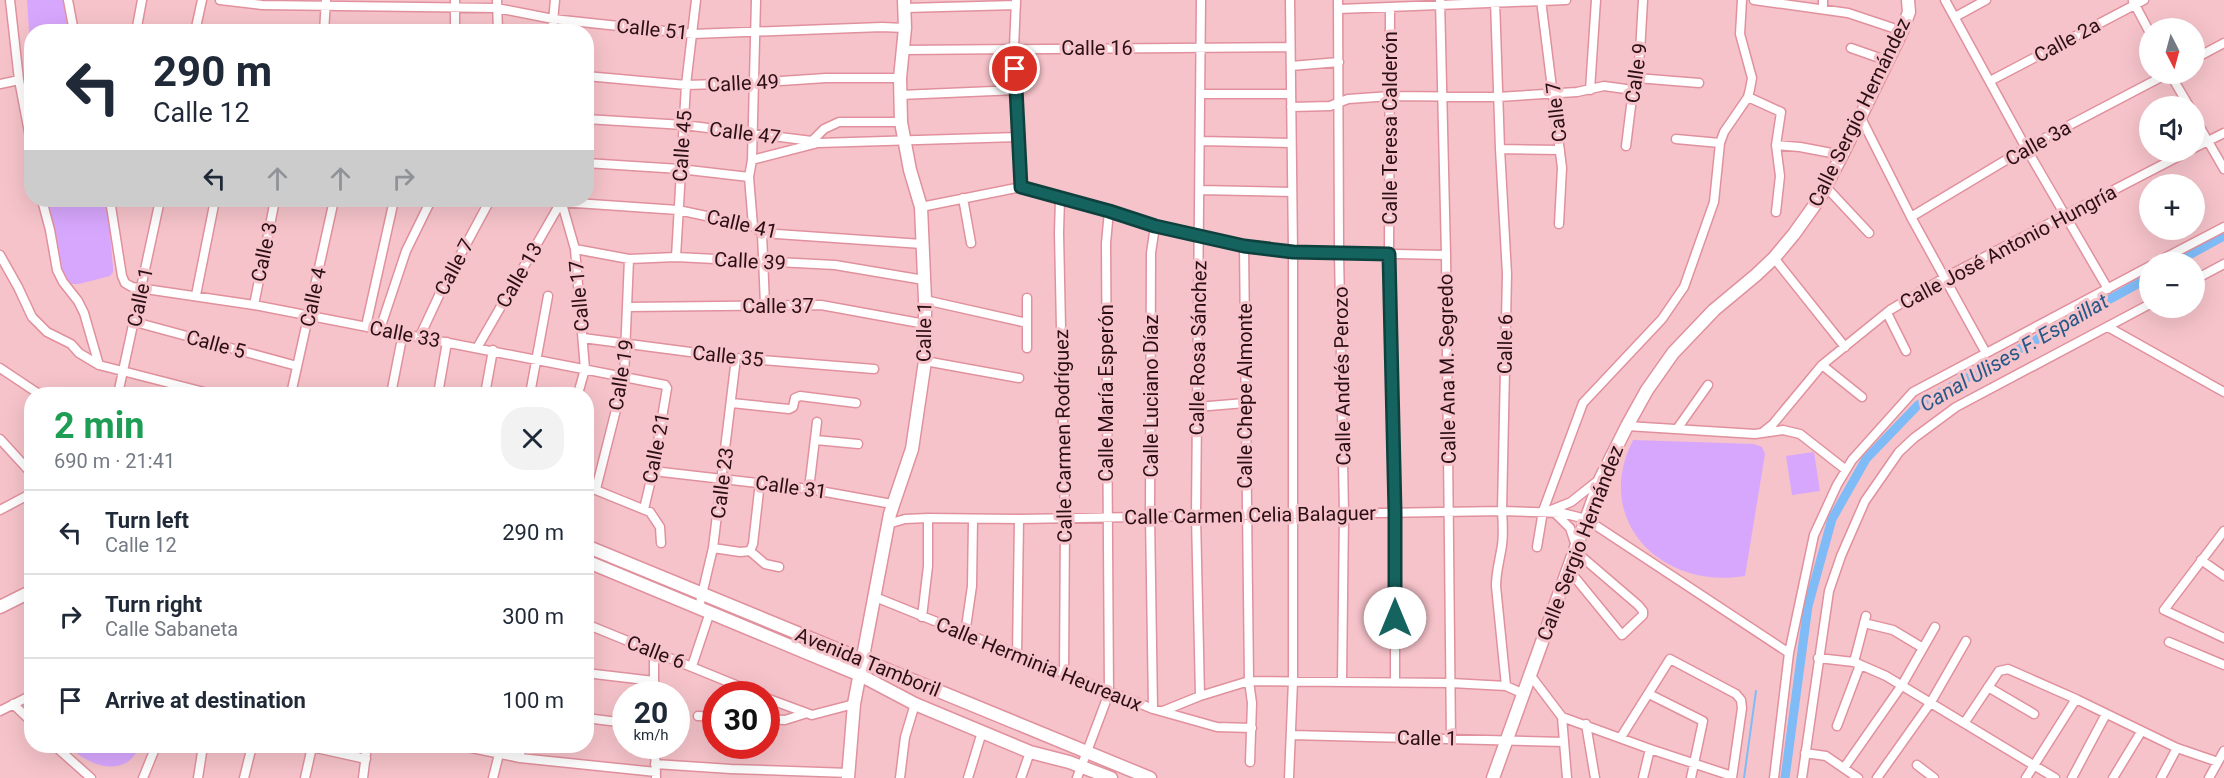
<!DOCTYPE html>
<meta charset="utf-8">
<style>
:root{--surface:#fff;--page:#f2f2f3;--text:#1f2937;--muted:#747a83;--line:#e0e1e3}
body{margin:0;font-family:Roboto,sans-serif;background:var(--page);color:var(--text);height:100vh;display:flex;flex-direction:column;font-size:22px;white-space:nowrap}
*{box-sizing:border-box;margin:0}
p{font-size:20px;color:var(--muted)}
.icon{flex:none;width:33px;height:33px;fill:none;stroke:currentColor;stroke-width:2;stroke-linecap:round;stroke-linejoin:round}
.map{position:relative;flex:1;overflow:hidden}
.side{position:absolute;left:24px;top:387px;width:570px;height:366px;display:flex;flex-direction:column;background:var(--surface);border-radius:24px;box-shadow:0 6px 24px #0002}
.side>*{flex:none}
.top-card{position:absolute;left:24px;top:24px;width:570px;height:183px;border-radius:24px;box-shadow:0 6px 24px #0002;background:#fff;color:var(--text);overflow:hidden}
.needle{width:39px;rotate:174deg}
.controls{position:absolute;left:2139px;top:18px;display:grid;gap:12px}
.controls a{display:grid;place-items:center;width:66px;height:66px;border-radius:50%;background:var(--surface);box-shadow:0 6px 24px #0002;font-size:30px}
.speed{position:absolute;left:612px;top:681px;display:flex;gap:12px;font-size:30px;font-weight:700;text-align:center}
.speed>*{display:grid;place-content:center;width:78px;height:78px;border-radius:50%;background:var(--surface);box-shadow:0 6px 24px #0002;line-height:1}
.speed small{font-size:15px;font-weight:400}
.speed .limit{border:9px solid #d22;background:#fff;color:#111}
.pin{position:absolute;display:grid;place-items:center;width:51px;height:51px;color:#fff;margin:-26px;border:3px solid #fff;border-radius:50%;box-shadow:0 2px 6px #0007}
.me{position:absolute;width:66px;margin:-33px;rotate:0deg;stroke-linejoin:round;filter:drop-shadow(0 0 4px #0008)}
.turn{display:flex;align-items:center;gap:21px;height:126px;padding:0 30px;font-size:27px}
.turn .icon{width:78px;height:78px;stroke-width:2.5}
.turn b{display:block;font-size:42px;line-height:51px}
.lanes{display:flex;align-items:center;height:57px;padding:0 30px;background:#0003;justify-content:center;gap:30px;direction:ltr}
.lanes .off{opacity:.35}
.round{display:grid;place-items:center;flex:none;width:63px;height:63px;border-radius:24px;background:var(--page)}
.headline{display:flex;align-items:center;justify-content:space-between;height:102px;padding:0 30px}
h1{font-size:36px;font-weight:700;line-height:45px;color:#1e9e55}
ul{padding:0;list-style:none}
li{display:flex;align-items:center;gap:18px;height:84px;padding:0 30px;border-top:2px solid var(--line)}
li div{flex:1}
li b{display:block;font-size:22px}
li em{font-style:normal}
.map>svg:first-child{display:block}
.green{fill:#d7a7fd}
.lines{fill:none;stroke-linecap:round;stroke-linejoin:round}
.stream{stroke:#7fbbf6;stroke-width:2}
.canal{stroke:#7fbbf6;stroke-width:9}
.street-casing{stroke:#e0919d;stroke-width:11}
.secondary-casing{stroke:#e0919d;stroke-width:15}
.street{stroke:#fff;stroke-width:8}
.secondary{stroke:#fff;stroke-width:12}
.route-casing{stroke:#0e403e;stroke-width:15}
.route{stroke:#15635f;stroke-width:10}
.labels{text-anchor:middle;stroke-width:6;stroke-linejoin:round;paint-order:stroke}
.street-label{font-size:20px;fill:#2c0f15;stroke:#f6c3ca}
.water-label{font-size:21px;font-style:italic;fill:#245989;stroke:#f6c3ca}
</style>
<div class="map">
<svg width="2224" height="778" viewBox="0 0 2224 778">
<rect width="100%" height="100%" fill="#f6c3ca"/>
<path class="green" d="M27,0h36l5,31 -36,1 -1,29z
M45,200h62l6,67v5l-3,4 -31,8h-10l-5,-8z
M1633,440l121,4 8,3 3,7 -20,122c-83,14 -153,-55 -112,-136z
M1814,452l6,39 -28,4 -6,-39z
M68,746h73c-3,4 -7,11 -12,15 -20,14 -46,-1 -61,-15z"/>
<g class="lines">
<path class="stream" d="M1744,778l12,-87"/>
<path class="canal" d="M2176,262l48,-26
M1785,778l23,-172 24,-87 34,-60 52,-54 232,-128"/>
<defs>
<path id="street" d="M10,0l9,80 13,68
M68,0l6,32
M220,0l42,5 235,3 56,11 140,15 189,-7 23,1
M455,0v32
M497,0l1,32
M1016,0l-2,48 6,89 1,50
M1338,0l1,253 5,260 -2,167
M1440,0l6,255 5,484
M1495,0l5,149 7,125 -5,237c1,13 2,27 -1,40 -2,12 -5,22 -5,35l10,100
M1541,0l21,168 -3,56
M1754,0l94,13 54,18
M1945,0l81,148 82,141
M2133,1l17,32
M1390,7l-1,247 6,258v169
M905,8l111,-3
M1339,9l227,-9
M1823,9v-9
M1955,17l31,-17
M136,32l6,-32
M195,32l7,-32
M324,32l2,-32
M552,32l3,-32
M1851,48l37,13
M904,50l386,-3
M2194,59l30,-16
M1291,66l48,-4
M2170,74l19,32
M586,76l100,9 66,-2 74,-5h74
M1637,78l62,5
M1990,81l154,-81
M0,84l19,-4
M1590,90l6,-90
M1201,94h90
M900,95l117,-5
M1748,97l33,15 -5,33 4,31 -4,36
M1291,107l39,-1 18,-7 43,-3 107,1 79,-5 27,-6 29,4
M2194,117l30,52
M1861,118l50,99 75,136
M586,119l98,6 128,16 6,2 202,-6
M1676,139l44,4
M812,141l12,-12 15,-7h62
M1200,141l91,2
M1776,145l24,2 42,8
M1626,146l7,-56 4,-12 3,-26 3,-52
M2194,148l30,-15
M1500,149l60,1
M752,160l66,-17
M586,163l94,6 69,8
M1826,187l43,46
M1200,190l92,2
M963,198l8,45
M1060,198l-1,35 6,285 -1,157
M42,200l8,30 7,40 6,12 15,19 6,12 15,52
M110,200l12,76 3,7 7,4 122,18 411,80 2,3 -14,83 -9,38
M561,200l14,49 10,120 -7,25
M921,207l100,-20 88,24 46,15 89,20 49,6 153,3
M1911,217l115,-69 141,-74
M753,226l-4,-49 3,-17 4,-160
M762,233l3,72
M1244,246l5,435 3,22 -2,59
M575,249l54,10 47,-2 159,8 89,15
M0,255l18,32 14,30 15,15 24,12 8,9 20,12 113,29
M676,257l10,-172 10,-85
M1774,258l71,89
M2157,262l67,-35
M2194,280l30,-16
M196,295l19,-95
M925,300l102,23v25
M254,305l21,-105
M628,307l193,-2 104,19
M1887,313l19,38
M135,322l162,44
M1027,323v-25
M366,326l28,-126
M2108,327l116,65
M380,329l26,-78 25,-51
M420,336l22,-47 48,-89
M583,338l153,20 138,11
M477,348l84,-146 117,8 75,16 9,7 160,11
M925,361l94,17
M1822,365l40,32
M0,368l39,26
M118,394l42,-194
M291,394l43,-194
M391,394l12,-61
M438,394l9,-52
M485,394l8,-44
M530,394l18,-98
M732,403l57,6 4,-2 2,-9 5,-2 56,7
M1197,407l48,-4
M1627,426l128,8 28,-4 17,4 46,36
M1677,429l31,-44
M1763,432l10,-8 49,-59 68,-55 54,-32 243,-126
M0,439l32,35
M816,440l42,4
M653,471l156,18 83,15
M586,486l64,26 10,15 1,16
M596,489l28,-111 5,-119
M809,489l8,-67
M0,510l32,-17
M1551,510l20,-8 29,-23
M1555,513l15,15 6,18
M888,524l17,-5 23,-1 91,1 483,-8 60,2 24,6 203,134
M2224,531l-60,79 60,28
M1537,547l6,-36 40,-108 79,-84 22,-32 30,-85 6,-59 4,-11 24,-35 2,-8 2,-11 -12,-44 2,-34
M713,548l27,4 10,-1
M750,551l3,-7 7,-62
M750,551l15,13 14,3
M2201,560l23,16
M1568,569l54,66 21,-20v-4l-5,-6 -63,-54
M875,597l278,112 64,18 35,1
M699,607l14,-59 23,-190
M922,617l6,-51v-48
M1864,623l29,7 30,18
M586,624l172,70
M965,634l7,-48 1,-66
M2169,642l55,23
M654,652v42
M1017,655l2,-136
M1818,658l36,4 32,14 169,102
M1854,662l12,-46
M692,666l18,-54
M586,673l68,8
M1531,676l31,41 5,61
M1988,687l46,27
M1649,694l54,27 -12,57
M1200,696l-4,-180 5,-516
M766,698l46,17 42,-11
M13,704l19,18
M1153,709l-3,-193 1,-263 4,-27
M0,711l32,-16
M1163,711l37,-15 49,-15 202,2 55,3 18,8
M698,716l18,1
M1562,717l88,32 82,27
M586,718l40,5
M766,719l19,1 19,-6
M1965,722l34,-51 9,-2 68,30 101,49 41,14
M1586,724l9,54
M1837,726l23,-61
M1291,735l273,7
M1621,737l49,-78 66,35 5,6 1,8 -10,70
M55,746l36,32
M307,746l59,13
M462,746l58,12 136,14
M655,746l1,32
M1805,753l21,3 32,22
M520,758l1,-12
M655,764l76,5 118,4
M1917,765l17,13
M1844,768l58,-83 33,-58
M143,778l13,-32
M198,778l5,-32
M244,778l8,-32
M305,778l7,-31
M363,778l4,-32
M493,778l6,-24
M900,778l5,-41 10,-33
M968,778l14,-46
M1021,778l9,-26
M1077,778l32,-85 -3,-450 3,-32
M1289,778l4,-97v-429l-3,-252
M1643,778l7,-29
M1774,778l15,-125 25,-118 23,-50 15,-25 61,-68 237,-126
M1802,778l27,-187 12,-35 24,-55 34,-49 15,-14 42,-31 194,-103
M1877,778l54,-76 35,-61
M2026,778l50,-79
M2072,778l34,-64
M2113,778l28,-46
M2161,778l16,-30
M2209,778l15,-27"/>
<path id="secondary" d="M586,546l564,232
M586,561l274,114 55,29 115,48 39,10 42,16
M0,607l32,-16
M848,778l6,-74 36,-190 22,-65 13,-88v-61l-4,-93 -11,-37 -9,-48 -1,-44 5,-50 -1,-28
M1493,778l108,-300 26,-52 20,-36 26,-37 41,-43 42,-35 18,-17 20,-24 25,-35 23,-44 60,-124 7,-19 -1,-12"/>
</defs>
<use href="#street" class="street-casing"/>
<use href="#secondary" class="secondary-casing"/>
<use href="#street" class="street"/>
<use href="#secondary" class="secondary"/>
</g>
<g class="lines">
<defs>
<path id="route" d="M1015,69l6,118 88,24 46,15 89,20 49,6 96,2 6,258v106"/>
</defs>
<use href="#route" class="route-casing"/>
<use href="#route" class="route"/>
</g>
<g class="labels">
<g class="street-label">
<text transform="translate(652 29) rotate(6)" y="7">Calle 51</text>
<text transform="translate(2067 40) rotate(-28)" y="7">Calle 2a</text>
<text x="1097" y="55">Calle 16</text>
<text transform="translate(1636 73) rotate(-82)" y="7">Calle 9</text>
<text transform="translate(743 83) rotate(-3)" y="7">Calle 49</text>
<text transform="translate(1556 112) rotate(-97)" y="7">Calle 7</text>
<text transform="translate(1859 112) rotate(-64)" y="7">Calle Sergio Hernández</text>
<text transform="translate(1390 128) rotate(-90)" y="7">Calle Teresa Calderón</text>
<text transform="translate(745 133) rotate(7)" y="7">Calle 47</text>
<text transform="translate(2038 143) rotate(-29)" y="7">Calle 3a</text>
<text transform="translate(682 146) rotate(-86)" y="7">Calle 45</text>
<text transform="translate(742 224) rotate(13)" y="7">Calle 41</text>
<text transform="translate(2008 247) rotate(-28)" y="7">Calle José Antonio Hungría</text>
<text transform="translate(264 252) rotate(-78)" y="7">Calle 3</text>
<text transform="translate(750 261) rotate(3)" y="7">Calle 39</text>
<text transform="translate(454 267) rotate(-62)" y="7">Calle 7</text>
<text transform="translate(519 275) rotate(-60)" y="7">Calle 13</text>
<text transform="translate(579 296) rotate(-95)" y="7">Calle 17</text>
<text transform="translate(140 297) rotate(-78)" y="7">Calle 1</text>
<text transform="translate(313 297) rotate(-78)" y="7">Calle 4</text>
<text x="778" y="313">Calle 37</text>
<text transform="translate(924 332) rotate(-89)" y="7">Calle 1</text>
<text transform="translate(405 334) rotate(11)" y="7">Calle 33</text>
<text transform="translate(216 344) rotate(15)" y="7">Calle 5</text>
<text transform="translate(1505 344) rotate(-89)" y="7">Calle 6</text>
<text transform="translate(1198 348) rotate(-89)" y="7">Calle Rosa Sánchez</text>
<text transform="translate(728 356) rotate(6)" y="7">Calle 35</text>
<text transform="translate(1447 369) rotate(-91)" y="7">Calle Ana M. Segredo</text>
<text transform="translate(621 375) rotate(-81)" y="7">Calle 19</text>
<text transform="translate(1342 376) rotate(-91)" y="7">Calle Andrés Perozo</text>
<text transform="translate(1106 393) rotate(-90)" y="7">Calle María Esperón</text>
<text transform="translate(1151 396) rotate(-90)" y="7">Calle Luciano Díaz</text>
<text transform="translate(1245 396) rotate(-90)" y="7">Calle Chepe Almonte</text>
<text transform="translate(1063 436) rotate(-91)" y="7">Calle Carmen Rodríguez</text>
<text transform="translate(656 448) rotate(-79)" y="7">Calle 21</text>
<text transform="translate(722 483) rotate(-83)" y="7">Calle 23</text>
<text transform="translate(791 487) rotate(8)" y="7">Calle 31</text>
<text transform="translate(1250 515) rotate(-1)" y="7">Calle Carmen Celia Balaguer</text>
<text transform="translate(1580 543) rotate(-69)" y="7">Calle Sergio Hernández</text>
<text transform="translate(656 652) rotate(21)" y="7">Calle 6</text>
<text transform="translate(868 662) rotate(22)" y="7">Avenida Tamboril</text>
<text transform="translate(1039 664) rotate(22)" y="7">Calle Herminia Heureaux</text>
<text transform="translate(1427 738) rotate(1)" y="7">Calle 1</text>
</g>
<g class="water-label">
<text transform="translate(2014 353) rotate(-30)" y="7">Canal Ulises F. Espaillat</text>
</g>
</g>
</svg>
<div class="controls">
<a><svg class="needle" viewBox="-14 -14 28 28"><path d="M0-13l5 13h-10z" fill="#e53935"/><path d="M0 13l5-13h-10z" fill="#747a83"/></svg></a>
<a><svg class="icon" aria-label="sound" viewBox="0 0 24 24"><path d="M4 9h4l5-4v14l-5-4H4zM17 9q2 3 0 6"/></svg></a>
<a>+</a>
<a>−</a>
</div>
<div class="speed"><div>20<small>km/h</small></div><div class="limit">30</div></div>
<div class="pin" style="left:1015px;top:69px;background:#d93025"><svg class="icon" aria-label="arrive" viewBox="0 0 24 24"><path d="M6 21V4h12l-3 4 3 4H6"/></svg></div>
<svg class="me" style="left:1395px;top:618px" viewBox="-20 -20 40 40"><circle r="19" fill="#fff"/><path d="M0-13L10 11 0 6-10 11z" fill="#15635f"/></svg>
<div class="top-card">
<div class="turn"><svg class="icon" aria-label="left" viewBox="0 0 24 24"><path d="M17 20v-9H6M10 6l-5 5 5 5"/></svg><div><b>290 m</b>Calle 12</div></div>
<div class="lanes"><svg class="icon" aria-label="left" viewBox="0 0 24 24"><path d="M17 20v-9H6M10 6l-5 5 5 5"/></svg><svg class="icon off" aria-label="ahead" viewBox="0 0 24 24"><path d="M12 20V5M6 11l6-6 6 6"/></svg><svg class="icon off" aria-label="ahead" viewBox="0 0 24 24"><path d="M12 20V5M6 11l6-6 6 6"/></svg><svg class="icon off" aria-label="right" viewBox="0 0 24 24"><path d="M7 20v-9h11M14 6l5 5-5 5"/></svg></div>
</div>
<section class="side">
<div class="headline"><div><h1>2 min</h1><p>690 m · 21:41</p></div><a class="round"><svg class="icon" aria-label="close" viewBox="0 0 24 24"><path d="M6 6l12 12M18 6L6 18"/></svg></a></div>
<ul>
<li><svg class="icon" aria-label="left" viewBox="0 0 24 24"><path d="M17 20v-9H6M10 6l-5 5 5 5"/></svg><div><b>Turn left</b><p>Calle 12</p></div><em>290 m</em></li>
<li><svg class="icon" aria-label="right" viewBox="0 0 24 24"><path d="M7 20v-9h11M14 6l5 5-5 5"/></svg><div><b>Turn right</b><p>Calle Sabaneta</p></div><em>300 m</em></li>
<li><svg class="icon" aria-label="arrive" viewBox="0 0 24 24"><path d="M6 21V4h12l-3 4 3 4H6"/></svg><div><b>Arrive at destination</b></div><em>100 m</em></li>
</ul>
</section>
</div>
